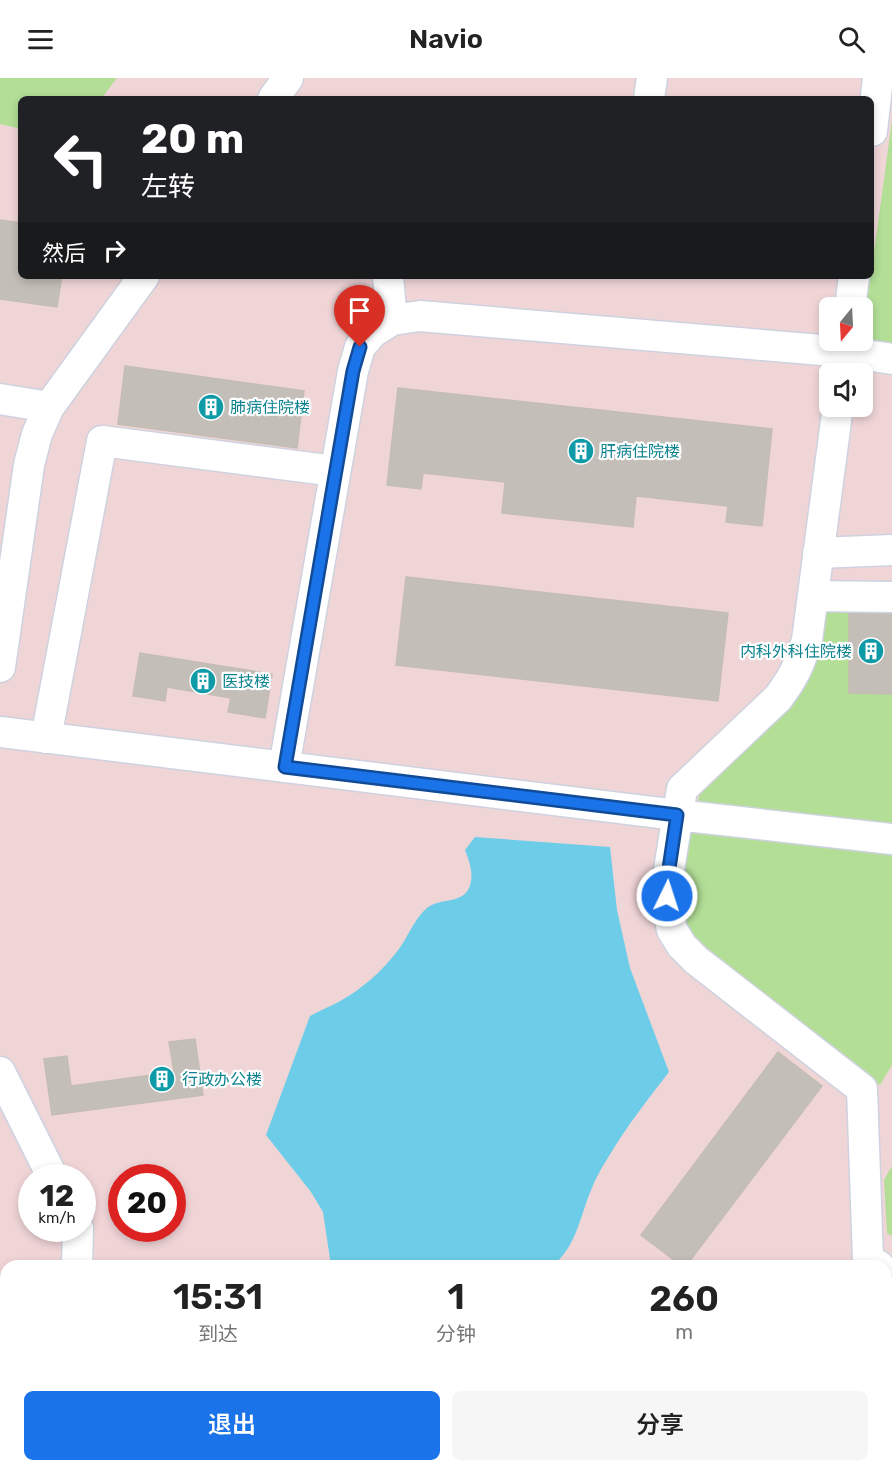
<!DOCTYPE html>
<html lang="zh">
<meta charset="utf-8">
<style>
:root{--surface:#fff;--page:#f6f6f6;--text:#222;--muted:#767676;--accent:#1a73e8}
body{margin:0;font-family:Rubik,"Noto Sans SC",sans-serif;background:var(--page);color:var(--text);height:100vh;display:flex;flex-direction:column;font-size:22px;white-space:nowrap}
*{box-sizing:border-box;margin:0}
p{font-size:20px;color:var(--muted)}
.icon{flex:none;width:33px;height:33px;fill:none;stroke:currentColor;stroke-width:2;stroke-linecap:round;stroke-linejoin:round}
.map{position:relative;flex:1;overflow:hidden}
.panel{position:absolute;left:0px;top:1182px;width:892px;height:212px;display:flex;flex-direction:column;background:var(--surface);border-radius:18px 18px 0 0;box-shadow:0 3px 9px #0003}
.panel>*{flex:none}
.banner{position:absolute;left:18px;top:18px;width:856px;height:183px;border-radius:9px;box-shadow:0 3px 9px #0003;background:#202124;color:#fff;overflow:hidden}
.needle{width:39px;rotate:198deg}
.tools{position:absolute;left:819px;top:219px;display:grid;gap:12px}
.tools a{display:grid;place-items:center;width:54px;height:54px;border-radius:9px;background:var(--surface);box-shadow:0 3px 9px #0003;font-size:30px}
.speed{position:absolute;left:18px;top:1086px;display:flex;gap:12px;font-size:30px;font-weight:700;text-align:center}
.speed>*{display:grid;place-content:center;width:78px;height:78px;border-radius:50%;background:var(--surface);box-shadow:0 3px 9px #0003;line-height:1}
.speed small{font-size:15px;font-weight:400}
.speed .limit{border:9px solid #d22;background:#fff;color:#111}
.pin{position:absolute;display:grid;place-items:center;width:51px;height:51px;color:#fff;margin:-62px -26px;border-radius:50% 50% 50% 0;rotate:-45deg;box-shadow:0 0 6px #0007}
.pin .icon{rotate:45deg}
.me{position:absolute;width:66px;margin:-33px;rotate:4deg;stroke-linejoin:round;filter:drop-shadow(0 0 4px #0008)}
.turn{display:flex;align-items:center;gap:21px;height:126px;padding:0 24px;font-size:27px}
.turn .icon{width:78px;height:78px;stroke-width:2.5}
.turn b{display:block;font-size:42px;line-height:51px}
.then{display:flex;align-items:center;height:57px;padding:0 24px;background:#0003;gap:12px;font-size:22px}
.eta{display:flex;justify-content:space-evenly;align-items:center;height:102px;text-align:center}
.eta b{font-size:36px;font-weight:600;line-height:42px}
.button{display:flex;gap:12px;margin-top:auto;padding:12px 24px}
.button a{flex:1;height:69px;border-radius:9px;background:var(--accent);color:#fff;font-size:24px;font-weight:600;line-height:69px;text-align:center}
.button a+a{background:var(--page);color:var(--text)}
header{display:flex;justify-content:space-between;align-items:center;height:78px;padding:0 24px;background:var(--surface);font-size:27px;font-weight:600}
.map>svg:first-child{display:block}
.medical{fill:#f0d5d7;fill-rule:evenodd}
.green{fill:#b2de96}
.water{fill:#6dcde9}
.building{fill:#c4beb8;stroke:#c4bdb2;stroke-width:1.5}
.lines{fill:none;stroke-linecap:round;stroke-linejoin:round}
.minor-casing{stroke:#ced2df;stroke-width:33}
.major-casing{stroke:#c2c2c2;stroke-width:36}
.highway-casing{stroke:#c2c2c2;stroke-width:36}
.minor{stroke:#fff;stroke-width:30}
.major{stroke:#eac25c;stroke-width:33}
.highway{stroke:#f79455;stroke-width:33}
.rail-casing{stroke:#9ca0b0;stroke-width:7}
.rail{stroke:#fff;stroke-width:4.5;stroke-dasharray:14;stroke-linecap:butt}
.route-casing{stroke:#114b97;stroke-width:15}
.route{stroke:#1a73e8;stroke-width:10}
.labels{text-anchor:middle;stroke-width:4.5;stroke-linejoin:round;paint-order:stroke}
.culture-label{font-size:16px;fill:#0d838f;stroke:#fff;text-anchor:start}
</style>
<header><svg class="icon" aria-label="menu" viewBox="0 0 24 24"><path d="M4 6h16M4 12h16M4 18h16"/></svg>Navio<svg class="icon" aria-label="search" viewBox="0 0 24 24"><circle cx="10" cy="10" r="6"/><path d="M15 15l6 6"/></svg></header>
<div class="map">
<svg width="892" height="1393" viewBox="0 0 892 1393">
<rect width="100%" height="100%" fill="#e9e1d8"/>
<path class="medical" d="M117,0h775v1173l-9,15h-781l-34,-10 -3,10h-59v25h-6v-1167l21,5v147h851v-177h-771zM830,230h32v32h-32zM830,296h32v32h-32zM32,1100h50v50h-50zM122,1100h50v50h-50z"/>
<path class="green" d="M0,0h117l-16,21h-80v30l-21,-5z
M892,42v225l-29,-5v-8l7,-56h2v-9z
M849,531l43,85v130l-194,-23 5,-22 101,-93 10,-21 11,-54z
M692,751l200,22v214l-12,20 -181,-137 -12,-16 -6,-28 2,-33z
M892,1088v70l-5,-3 -3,-53z"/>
<path class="water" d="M475,759l135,10 7,63 13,58 39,104c-21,27 -42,54 -60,84 -6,10 -13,21 -17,32 -12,27 -15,59 -40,78h-221l-8,-54 -12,-20 -45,-57 44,-119c13,-7 26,-12 37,-19 21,-13 40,-31 54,-51 8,-12 15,-29 26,-38 12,-10 32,-4 41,-18 7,-13 2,-27 -3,-40z"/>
<path class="building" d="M0,142l21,3v53h41l-5,31 -57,-8z
M125,288l179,25 -7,57 -179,-24z
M398,310l374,41 -10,97 -36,-4 2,-16 -92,-10 -3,31 -131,-14 3,-31 -82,-9 -2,16 -34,-4z
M406,499l322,36 -10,88 -322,-36z
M849,531h43v85l-43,-1z
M140,575l132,21 -7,44 -37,-6 3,-14 -64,-11 -2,14 -32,-5z
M195,961l8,56 -151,20 -8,-56 23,-3 4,30 103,-14 -5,-30z
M778,974l44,34 -136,180h-4l-41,-31z"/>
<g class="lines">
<defs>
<path id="minor" d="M273,21l15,-21
M649,21l3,-21
M872,53l6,-53
M388,198l4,44
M850,230l4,-32
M0,321l49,8
M838,328l-31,234c-7,24 -14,38 -29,58l-96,91 -15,93 1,28 4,20 10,16 14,14 166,129 6,171 11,6
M818,475l74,-3
M813,518l79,1
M0,589l29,-202 8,-31 12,-27 95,-131
M0,654l677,83 215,24
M46,660l56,-297 233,30
M284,689l69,-396 7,-24 13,-15 19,-12 28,-4 425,36 47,7
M0,994l53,106
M77,1188l1,-38
M886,1257l6,1
M126,1388v5
M298,1388l1,5"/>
<path id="major" d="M886,1225l6,-10
M814,1388v5"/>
<path id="highway" d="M886,1329h6
M403,1393l42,-5"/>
</defs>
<use href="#minor" class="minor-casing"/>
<use href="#major" class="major-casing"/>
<use href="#highway" class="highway-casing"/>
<use href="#minor" class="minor"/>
<use href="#major" class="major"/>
<use href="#highway" class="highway"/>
<defs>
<path id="rail" d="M886,1377l6,-9
M876,1393l4,-5"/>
</defs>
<use href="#rail" class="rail-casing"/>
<use href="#rail" class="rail"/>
</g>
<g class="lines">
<defs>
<path id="route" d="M360,269l-7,24 -68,396 392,48 -10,67v14"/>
</defs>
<use href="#route" class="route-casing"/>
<use href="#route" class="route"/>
</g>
<defs>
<symbol id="building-disc" viewBox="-11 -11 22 22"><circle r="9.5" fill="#0f9aa8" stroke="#fff"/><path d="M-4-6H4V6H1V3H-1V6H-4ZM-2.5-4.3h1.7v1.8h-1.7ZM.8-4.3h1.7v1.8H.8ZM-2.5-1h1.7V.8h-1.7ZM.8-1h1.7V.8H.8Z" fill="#fff"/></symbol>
</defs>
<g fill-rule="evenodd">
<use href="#building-disc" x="196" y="314" width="30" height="30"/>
<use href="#building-disc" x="566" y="358" width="30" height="30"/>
<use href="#building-disc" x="856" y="558" width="30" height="30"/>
<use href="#building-disc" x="188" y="588" width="30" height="30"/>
<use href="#building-disc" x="147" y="986" width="30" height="30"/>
</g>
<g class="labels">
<g class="culture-label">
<text x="230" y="335">肺病住院楼</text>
<text x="600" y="379">肝病住院楼</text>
<text x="852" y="579" text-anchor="end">内科外科住院楼</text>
<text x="222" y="609">医技楼</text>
<text x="182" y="1007">行政办公楼</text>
</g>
</g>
</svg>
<div class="tools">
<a><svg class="needle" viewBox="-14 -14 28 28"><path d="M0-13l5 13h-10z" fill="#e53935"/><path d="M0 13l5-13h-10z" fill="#767676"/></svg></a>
<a><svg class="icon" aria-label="sound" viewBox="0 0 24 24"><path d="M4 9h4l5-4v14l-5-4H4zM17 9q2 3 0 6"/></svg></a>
</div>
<div class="speed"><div>12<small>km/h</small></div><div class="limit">20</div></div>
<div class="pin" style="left:360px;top:269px;background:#d93025"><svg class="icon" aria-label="arrive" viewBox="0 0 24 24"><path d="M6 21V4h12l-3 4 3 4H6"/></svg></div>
<svg class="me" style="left:667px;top:818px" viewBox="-20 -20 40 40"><circle r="17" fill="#1a73e8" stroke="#fff" stroke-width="3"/><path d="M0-11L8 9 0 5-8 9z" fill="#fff"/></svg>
<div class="banner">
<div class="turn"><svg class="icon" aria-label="left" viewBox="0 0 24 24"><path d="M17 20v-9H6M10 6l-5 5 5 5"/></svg><div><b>20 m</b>左转</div></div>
<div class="then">然后<svg class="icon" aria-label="right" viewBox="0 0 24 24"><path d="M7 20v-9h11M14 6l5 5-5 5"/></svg></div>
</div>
<section class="panel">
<div class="eta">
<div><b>15:31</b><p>到达</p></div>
<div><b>1</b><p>分钟</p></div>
<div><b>260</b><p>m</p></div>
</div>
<div class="button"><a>退出</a><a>分享</a></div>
</section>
</div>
